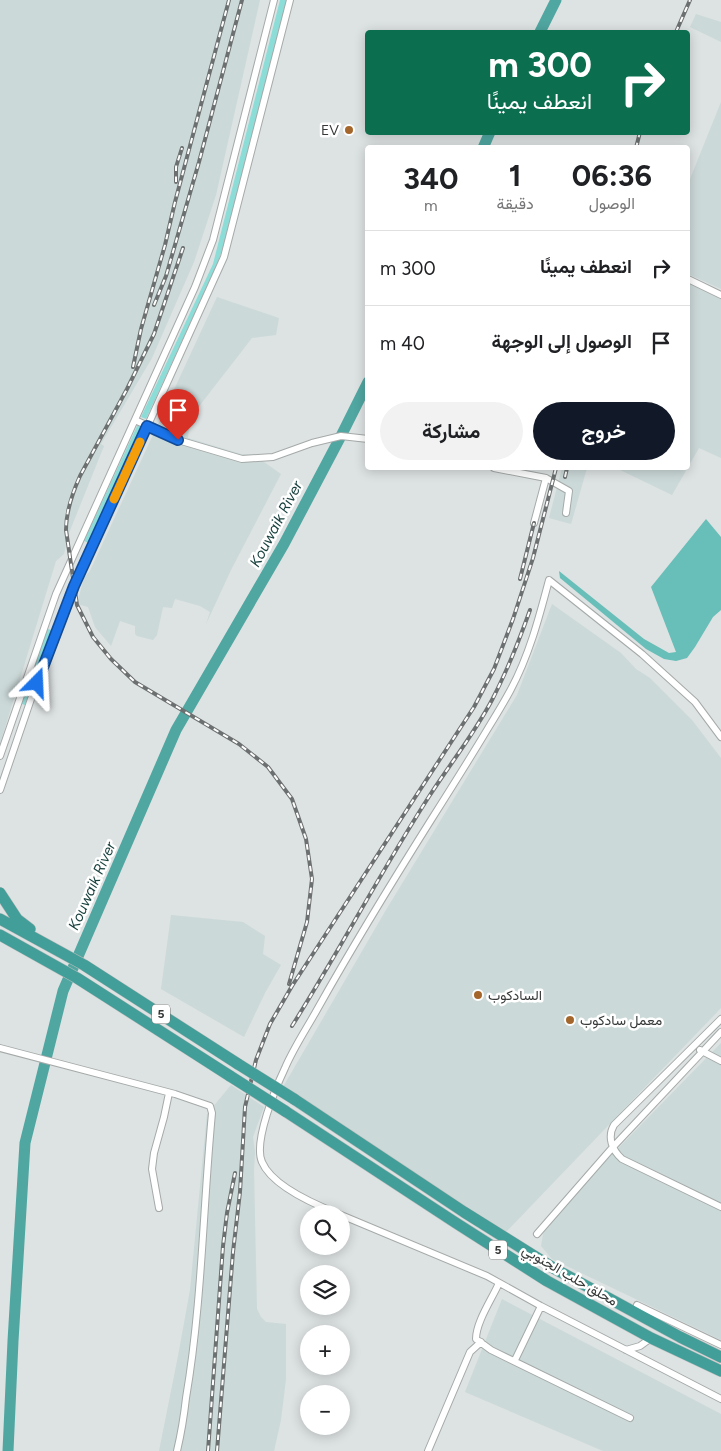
<!DOCTYPE html>
<html lang="ar">
<meta charset="utf-8">
<style>
:root{--surface:#fff;--page:#f2f2f2;--text:#202124;--muted:#757577;--line:#e0e0e0;--accent:#111827}
body{margin:0;font-family:Figtree,Vazirmatn,sans-serif;background:var(--page);color:var(--text);direction:rtl;height:100vh;display:flex;flex-direction:column;font-size:19px;white-space:nowrap}
*{box-sizing:border-box;margin:0}
p{font-size:16px;color:var(--muted)}
.icon{flex:none;width:28px;height:28px;fill:none;stroke:currentColor;stroke-width:2;stroke-linecap:round;stroke-linejoin:round}
.map{position:relative;flex:1;overflow:hidden;direction:ltr}
.side{position:absolute;left:365px;top:145px;width:325px;height:325px;display:flex;flex-direction:column;background:var(--surface);border-radius:5px;box-shadow:0 2px 12px #0003;direction:rtl}
.side>*{flex:none}
.top-card{position:absolute;left:365px;top:30px;width:325px;height:105px;border-radius:5px;box-shadow:0 2px 12px #0003;direction:rtl;background:#0b6e4f;color:#fff;overflow:hidden}
.controls{position:absolute;left:300px;top:1205px;display:grid;gap:10px}
.controls a{display:grid;place-items:center;width:50px;height:50px;border-radius:50%;background:var(--surface);box-shadow:0 2px 12px #0003;font-size:25px}
.pin{position:absolute;display:grid;place-items:center;width:42px;height:42px;color:#fff;margin:-51px -21px;border-radius:50% 50% 50% 0;rotate:-45deg;box-shadow:0 0 5px #0007}
.pin .icon{rotate:45deg}
.me{position:absolute;width:55px;margin:-28px;rotate:21deg;stroke-linejoin:round;filter:drop-shadow(0 0 4px #0008)}
.turn{display:flex;align-items:center;gap:18px;height:105px;padding:0 15px;font-size:22px}
.turn .icon{width:65px;height:65px;stroke-width:2.5}
.turn b{display:block;font-size:35px;line-height:42px}
.eta{display:flex;justify-content:space-evenly;align-items:center;height:85px;text-align:center}
.eta b{font-size:30px;font-weight:700;line-height:35px}
.action{display:flex;gap:10px;margin-top:auto;padding:10px 15px}
.action a{flex:1;height:58px;border-radius:30px;background:var(--accent);color:#fff;font-size:20px;font-weight:700;line-height:58px;text-align:center}
.action a+a{background:var(--page);color:var(--text)}
ul{padding:0;list-style:none}
li{display:flex;align-items:center;gap:15px;height:75px;padding:0 15px;border-top:1px solid var(--line)}
li div{flex:1}
li b{display:block;font-size:19px}
li em{font-style:normal}
.map>svg:first-child{display:block}
.built{fill:#cbd9d8}
.green{fill:#8cdcd7}
.forest{fill:#68beb8}
.lines{fill:none;stroke-linecap:round;stroke-linejoin:round}
.river{stroke:#50a6a1;stroke-width:11}
.street-casing{stroke:#a5aaa9;stroke-width:8}
.highway-casing{stroke:#bbbcbc;stroke-width:12}
.street{stroke:#fff;stroke-width:6}
.highway{stroke:#419e98;stroke-width:11}
.rail-casing{stroke:#6d7070;stroke-width:4}
.rail{stroke:#fff;stroke-width:2;stroke-dasharray:5.5;stroke-linecap:butt}
.highway-bridge-casing{stroke:#bbbcbc;stroke-width:12;stroke-linecap:butt}
.highway-bridge{stroke:#419e98;stroke-width:11}
.route-casing{stroke:#114b97;stroke-width:12}
.route{stroke:#1a73e8;stroke-width:9}
.slow{stroke:#f59e0b;stroke-width:9}
.poi-dot{fill:#a4662b;stroke:#fff;stroke-width:2}
.labels{text-anchor:middle;stroke-width:5;stroke-linejoin:round;paint-order:stroke}
.shield{fill:#fff;stroke:#737474;stroke-width:1}
.shield-label{font-size:12px;font-weight:bold;fill:#373939}
.poi-label{font-size:14px;fill:#373939;stroke:#fff;text-anchor:start}
.street-label{font-size:14px;fill:#373939;stroke:#fff}
.water-label{font-size:15px;font-style:italic;fill:#19423f;stroke:#fff}
</style>
<div class="map">
<svg width="721" height="1451" viewBox="0 0 721 1451">
<rect width="100%" height="100%" fill="#dde2e2"/>
<path class="built" d="M0,0h260l-44,195 -22,67 -42,96 -51,86 3,2 -35,87 -5,21 -8,7 -56,183z
M696,14l25,8v20l-31,-15z
M721,102v187l-33,-15v-90z
M688,283l33,16v159l-22,-10 -27,47 -56,-27h72z
M217,297l62,21 -3,17 -24,3 -62,80 -2,20 53,16 13,1 27,19 -50,96 -25,54 4,-12 -10,-6 -25,-7 -3,9 -9,-1 -6,28 -4,5 -16,-4 -2,-2v-8l-15,-5 -9,25 -16,-19 -7,-20 -11,-3 7,-26 6,-7z
M562,468h25l-16,56 -22,-6z
M552,604l69,49 15,16 14,9 42,42 29,38v250l-215,224 -223,-145 103,-177 131,-215z
M171,915l72,7 22,14 -2,18 18,11 -16,28 -21,44 -83,-48z
M721,1043v297l-169,-81 -11,-13 2,-12 5,-14z
M231,1085l33,22 -11,30 2,15 -1,18 3,139 4,8 5,5 20,2v55l-5,41 -7,31h-115l19,-95 12,-66 17,-176z
M502,1299l219,115v37h-118l-138,-59z"/>
<path class="green" d="M280,0h7l-64,247 -6,18 -71,154 -5,-2 72,-153z
M138,424l5,3 -54,116 -5,-2z
M47,629l5,1 -27,75 -5,-2z"/>
<path class="forest" d="M706,519l15,18v73l-8,7 -18,30 -8,11 -11,3 -12,-2 -18,-10 -86,-71 -1,-7 85,68 25,14 7,-1 -25,-65z"/>
<g class="lines">
<path class="river" d="M540,32l16,-32
M483,148l7,-16
M8,1451l5,-110 12,-198 38,-152 113,-261 108,-186 57,-108 27,-54"/>
<defs>
<path id="street" d="M688,279l33,16
M135,420l43,20 64,19 31,-2 39,-14 29,-7 27,3
M494,468l52,10 23,13 -3,22
M534,523l12,-45
M0,756l56,-162 139,-307 18,-47 61,-240
M0,790l31,-91 36,-95 157,-347 66,-257
M721,1019l-107,106c-7,12 -2,25 8,34l99,48
M0,1048l175,46 35,12 2,7c-9,95 -10,191 -26,285 -2,18 -5,36 -9,53
M700,1050l21,11
M159,1208l-7,-39 2,-16 10,-36 5,-24
M339,1214c-23,-9 -67,-28 -77,-52 -9,-20 14,-75 23,-94 9,-21 22,-40 33,-60 36,-64 74,-126 113,-188 19,-30 38,-60 56,-90 8,-13 16,-26 23,-39 19,-35 29,-73 39,-111l93,74 53,48 26,35
M341,1215l146,61 54,30 180,93
M537,1234l76,-87 108,-115
M499,1283c-7,16 -23,39 -23,56l15,11 139,68
M637,1305l84,40
M626,1350l14,-4 11,-8
M515,1360l26,-54
M428,1451l42,-99 11,-10"/>
<path id="highway" d="M0,893l17,26 13,10
M0,919l84,46 154,99
M0,935l77,43 153,98
M294,1099l170,113 91,57 125,68 41,20
M285,1111l171,112 91,58 104,57 70,33"/>
</defs>
<use href="#street" class="street-casing"/>
<use href="#highway" class="highway-casing"/>
<use href="#street" class="street"/>
<use href="#highway" class="highway"/>
<defs>
<path id="rail" d="M676,32l14,-32
M636,148l4,-16
M176,182v-15l6,-19
M183,248l-29,86 -27,55 -47,87c-8,18 -14,35 -14,54l11,75 16,32 18,22 24,23 104,62 29,23 24,32 14,40 6,40 -5,43 -18,62
M154,305l12,-29 33,-114 43,-162
M133,367l8,-38 24,-84 10,-43 54,-202
M565,477l2,-9
M520,579l14,-56
M292,1026c48,-76 89,-155 138,-231 20,-31 44,-61 62,-95 15,-29 27,-59 38,-90
M208,1451l15,-205 4,-33 8,-40
M217,1451l16,-199 7,-60 5,-85 11,-47 14,-36 22,-38 182,-279 20,-38 19,-50 20,-61 23,-90"/>
</defs>
<use href="#rail" class="rail-casing"/>
<use href="#rail" class="rail"/>
<defs>
<path id="highway-bridge" d="M238,1064l56,35
M230,1076l55,35"/>
</defs>
<use href="#highway-bridge" class="highway-bridge-casing"/>
<use href="#highway-bridge" class="highway-bridge"/>
</g>
<g class="lines">
<defs>
<path id="route" d="M37,683l37,-97 73,-160 31,14"/>
</defs>
<use href="#route" class="route-casing"/>
<use href="#route" class="route"/>
<path class="slow" d="M114,499l26,-57"/>
</g>
<g class="poi-dot">
<circle cx="349" cy="130" r="5"/>
<circle cx="478" cy="995" r="5"/>
<circle cx="570" cy="1020" r="5"/>
</g>
<g class="labels">
<g class="shield">
<rect x="152" y="1004.5" width="18" height="19" rx="4"/>
<rect x="489" y="1240.5" width="18" height="19" rx="4"/>
</g>
<g class="shield-label">
<text x="161" y="1018">5</text>
<text x="498" y="1254">5</text>
</g>
<g class="poi-label">
<text x="339" y="135" text-anchor="end">EV</text>
<text x="488" y="1000">السادكوب</text>
<text x="580" y="1025">معمل سادكوب</text>
</g>
<g class="street-label">
<text transform="translate(570 1275) rotate(30)" y="5">محلق حلب الجنوبي</text>
</g>
<g class="water-label">
<text transform="translate(276 524) rotate(-62)" y="5">Kouwaik River</text>
<text transform="translate(92 886) rotate(-66)" y="5">Kouwaik River</text>
</g>
</g>
</svg>
<div class="controls">
<a><svg class="icon" aria-label="search" viewBox="0 0 24 24"><circle cx="10" cy="10" r="6"/><path d="M15 15l6 6"/></svg></a>
<a><svg class="icon" aria-label="layers" viewBox="0 0 24 24"><path d="M12 4l9 5-9 5-9-5zM3 14l9 5 9-5"/></svg></a>
<a>+</a>
<a>−</a>
</div>
<div class="pin" style="left:178px;top:440px;background:#d93025"><svg class="icon" aria-label="arrive" viewBox="0 0 24 24"><path d="M6 21V4h12l-3 4 3 4H6"/></svg></div>
<svg class="me" style="left:37px;top:683px" viewBox="-20 -20 40 40"><path d="M0-17L14 15 0 8-14 15z" fill="#1a73e8" stroke="#fff" stroke-width="4"/></svg>
<div class="top-card">
<div class="turn"><svg class="icon" aria-label="right" viewBox="0 0 24 24"><path d="M7 20v-9h11M14 6l5 5-5 5"/></svg><div><b>300 m</b>انعطف يمينًا</div></div>
</div>
<section class="side">
<div class="eta">
<div><b>06:36</b><p>الوصول</p></div>
<div><b>1</b><p>دقيقة</p></div>
<div><b>340</b><p>m</p></div>
</div>
<ul>
<li><svg class="icon" aria-label="right" viewBox="0 0 24 24"><path d="M7 20v-9h11M14 6l5 5-5 5"/></svg><div><b>انعطف يمينًا</b></div><em>300 m</em></li>
<li><svg class="icon" aria-label="arrive" viewBox="0 0 24 24"><path d="M6 21V4h12l-3 4 3 4H6"/></svg><div><b>الوصول إلى الوجهة</b></div><em>40 m</em></li>
</ul>
<div class="action"><a>خروج</a><a>مشاركة</a></div>
</section>
</div>
